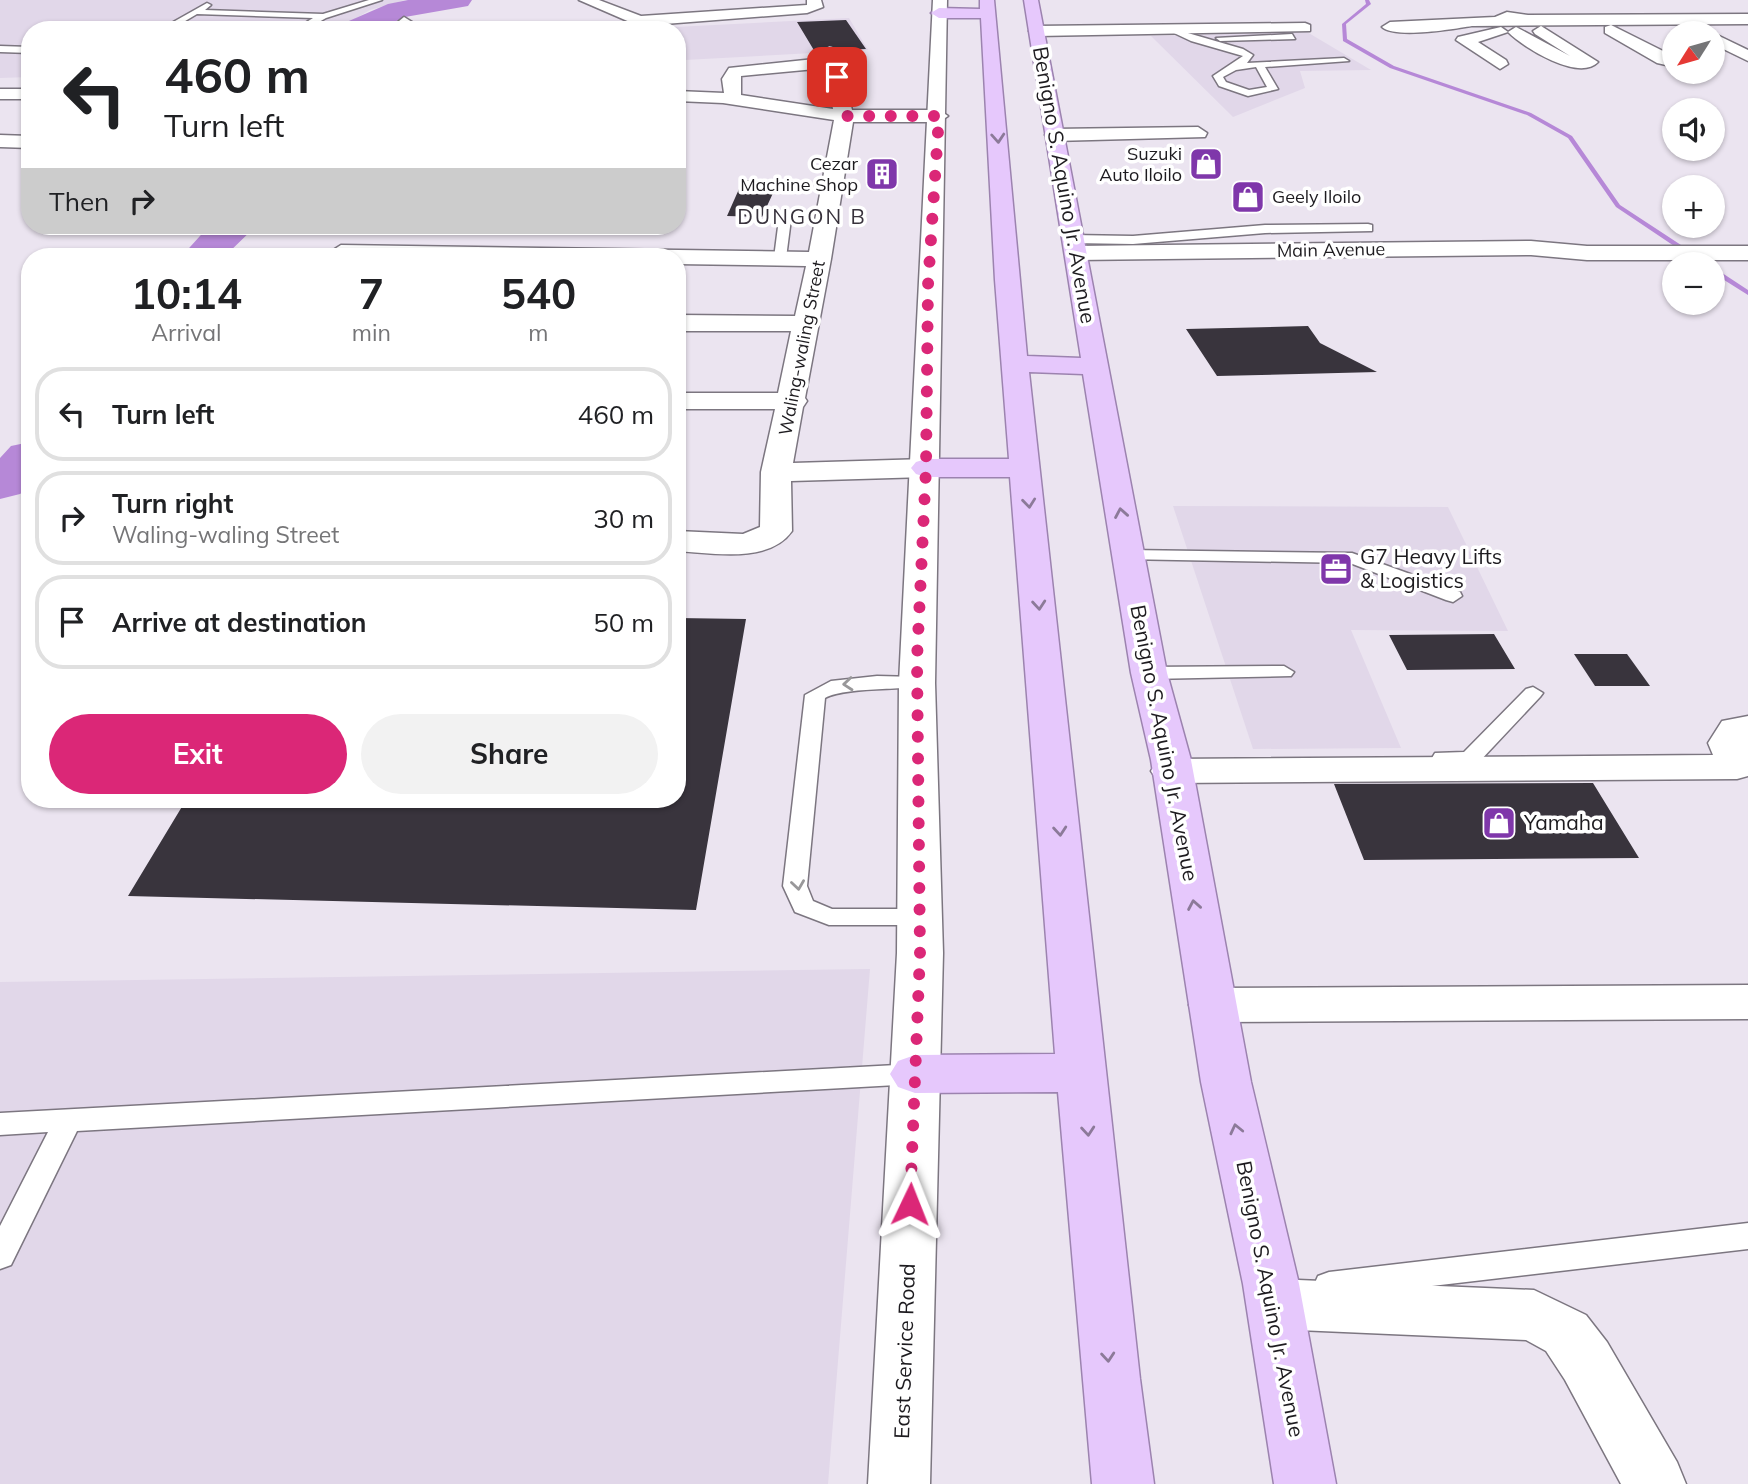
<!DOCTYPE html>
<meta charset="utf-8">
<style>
:root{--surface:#fff;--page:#f2f2f2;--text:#202124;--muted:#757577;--line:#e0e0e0;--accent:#db2777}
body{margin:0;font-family:Mulish,sans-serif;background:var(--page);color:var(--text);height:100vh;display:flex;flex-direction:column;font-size:26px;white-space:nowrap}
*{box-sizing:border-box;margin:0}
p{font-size:23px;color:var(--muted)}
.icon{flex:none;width:38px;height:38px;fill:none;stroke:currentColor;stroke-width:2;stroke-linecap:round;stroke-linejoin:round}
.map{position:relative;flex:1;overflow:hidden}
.details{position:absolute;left:21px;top:248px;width:665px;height:560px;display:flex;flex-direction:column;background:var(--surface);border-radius:28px;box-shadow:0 2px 5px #0004}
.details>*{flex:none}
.hud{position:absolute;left:21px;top:21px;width:665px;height:214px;border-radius:28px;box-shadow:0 2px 5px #0004;background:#fff;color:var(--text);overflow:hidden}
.needle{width:46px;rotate:233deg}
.buttons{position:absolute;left:1662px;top:21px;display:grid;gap:14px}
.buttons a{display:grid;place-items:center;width:63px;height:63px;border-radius:50%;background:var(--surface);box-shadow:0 2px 5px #0004;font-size:35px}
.pin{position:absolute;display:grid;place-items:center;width:60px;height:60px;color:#fff;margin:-30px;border-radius:14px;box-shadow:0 4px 10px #0006}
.me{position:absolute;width:77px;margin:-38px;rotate:2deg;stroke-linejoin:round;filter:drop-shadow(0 0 5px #0008)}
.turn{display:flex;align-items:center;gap:24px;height:147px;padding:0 28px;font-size:32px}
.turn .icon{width:91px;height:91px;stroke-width:2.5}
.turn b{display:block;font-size:49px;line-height:60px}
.then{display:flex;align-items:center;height:66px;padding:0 28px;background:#0003;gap:14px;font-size:26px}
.eta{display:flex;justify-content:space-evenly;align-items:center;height:119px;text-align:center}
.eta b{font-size:42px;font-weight:700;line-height:49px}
.action{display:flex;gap:14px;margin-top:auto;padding:14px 28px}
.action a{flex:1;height:80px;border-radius:42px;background:var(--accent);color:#fff;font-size:28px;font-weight:700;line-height:80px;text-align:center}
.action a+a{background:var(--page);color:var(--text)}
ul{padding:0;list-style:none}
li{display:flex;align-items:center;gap:21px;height:94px;margin:0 14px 10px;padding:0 14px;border:4px solid var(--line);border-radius:28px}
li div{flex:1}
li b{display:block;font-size:26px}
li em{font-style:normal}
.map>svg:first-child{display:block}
.built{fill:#e1d7e9}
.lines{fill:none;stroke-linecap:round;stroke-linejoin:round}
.stream{fill:#b688d7;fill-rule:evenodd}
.river{fill:#b688d7;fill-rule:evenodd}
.building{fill:#39343d}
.service-casing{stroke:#7c7680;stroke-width:3}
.minor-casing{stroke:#7c7680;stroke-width:3}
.tertiary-casing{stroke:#7c7680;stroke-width:3}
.trunk-casing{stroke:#9c83af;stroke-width:3}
.service{fill:#fff;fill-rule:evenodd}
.minor{fill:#fff;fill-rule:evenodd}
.tertiary{fill:#fff;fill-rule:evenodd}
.trunk{fill:#e6c8fc;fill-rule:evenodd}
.oneway{stroke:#8c7a99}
.oneway2{stroke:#99989a}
.route{stroke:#db2777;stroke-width:12;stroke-dasharray:0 21.6}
.labels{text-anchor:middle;stroke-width:7;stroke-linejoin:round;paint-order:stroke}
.far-poi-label{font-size:18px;fill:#1d1b1f;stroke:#fff;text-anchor:end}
.far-street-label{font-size:18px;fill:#1d1b1f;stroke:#fff}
.street-label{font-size:21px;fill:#1d1b1f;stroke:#fff}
.far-quarter-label{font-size:21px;letter-spacing:2px;fill:#38323c;stroke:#fff}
.poi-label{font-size:21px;fill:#1d1b1f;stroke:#fff;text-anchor:start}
</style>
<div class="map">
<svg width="1748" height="1484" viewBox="0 0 1748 1484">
<rect width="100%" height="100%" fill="#ebe4f0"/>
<path class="built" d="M0,0h405l-35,10 -34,20h-306v47l-30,1z
M849,18l19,32 -183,10 -10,-33z
M1307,32l64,38 -71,1 5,17 -72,29 -82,-81z
M1173,506l275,1 60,124 -157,-1 50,118 -148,1z
M870,969l-42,515h-828v-502z"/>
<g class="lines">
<path class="stream" d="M1365,0h4l2,4 -25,20 1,15 47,27 137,47 41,23 48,69 90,59h-9l-85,-57 -48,-69 -41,-23 -137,-47 -47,-27 -1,-17 24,-20z
M1713,267l35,23v5l-35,-22z"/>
<path class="river" d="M408,0h64l-4,6 -63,11 -28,13h-39l4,-6 46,-20z
M209,226h47l-32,31h-43z
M30,442v45l-10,7 -20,5v-41l11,-12z"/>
</g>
<path class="building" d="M846,20l20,29 -26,1 -10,-4 -15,6 -18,-30z
M743,180h36l-17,37 -35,-1z
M1308,326l12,17 57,29 -160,4 -31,-47z
M677,618l69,1 -50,291 -568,-14 58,-96h491z
M1494,634l21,35 -108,1 -18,-35z
M1574,654h53l23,32h-55z
M1593,783l46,75 -275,2 -30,-76z"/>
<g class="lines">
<defs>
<path id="service" d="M369,0h13l-56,18 -21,12h-11l19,-12 -116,-4 -27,16h-11l48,-27 4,2 -6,5 118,4z
M1174,29l69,20 10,6 -6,8 97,-5 5,3 -84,6 13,22 -30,7 -29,-10 -6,-10 30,-20 -52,-15 -17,-8zM1256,67l11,20 -18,3 -23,-8 -3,-5 13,-7z
M1292,34l3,5 -75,2 -4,-3z
M0,46l30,1v6l-30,-1z
M785,215l6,4 -5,39 -6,4 -6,-4 5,-39z
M1368,224l4,1v6l-107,2 -132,11 -61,-1 -6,-4 6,-4 61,1 132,-11z
M1128,550l224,3 108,39 2,4 -9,6 -7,-2 -96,-37 -228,-4 -3,-4 3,-4z
M1284,666l10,6 -3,4 -142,3 -10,-6 10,-6z
M877,676l40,1 10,6c-7,9 -78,2 -102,15l-18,188 6,15 19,8h86l9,2 3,6 -3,6 -9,2h-89l-34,-13 -12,-26 22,-191 26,-14z
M1533,687l10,6 -3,4 -62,66h-43l-3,-5 3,-5 29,-1 62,-63z
M915,1064l9,3 4,7 -4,7 -9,3 -838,47 -66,134 -11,4v-43l48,-94 -48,3v-22z
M1748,1223v26l-419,49 -11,-4 -4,-9 4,-9 11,-4z"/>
<path id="minor" d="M579,0h20l42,16 166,-11v-5h14l2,7 -16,6 -168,13z
M1507,12l21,3 220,-1v10l-276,2c-18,3 -77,13 -90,1l8,-5 105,-5z
M404,17l8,5 -7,8h-17z
M1305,23l5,2v6l-273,5 -8,-5 8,-5z
M1611,25l64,32v10l-18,-4 -52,-30v-6z
M1541,26l57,36c-19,20 -74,-14 -90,-30l-30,10 28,18 2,4 -8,5 -44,-29 2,-3 43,-10 7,5 8,-5 54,29 -35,-22 -2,-3z
M1713,33l35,17v11l-35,-17z
M831,48l6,2 15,60h87l9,6 -9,6h-86l-22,137 -26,139 2,3 -4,6 -10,56 133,-4 10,3 5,6 -5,6 -10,3 -135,4 1,50c-23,33 -80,22 -115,20v-20l66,3 17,-7 1,-55 14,-63h-98v-16h101l13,-62h-114v-16l118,1 11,-50 -129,-2v-7h-342l-5,-5 11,-7 468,7 25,-132 -111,-17 -46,-2v-10l47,2 -2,-14 7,-11 95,-10 1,-8zM826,68l7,41 -92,-14v-19z
M0,89h30v10h-30z
M1198,127l9,6 -2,4 -151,4 -9,-6 9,-6z
M0,135l30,1v12l-30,-1z
M1748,716v60l-11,3 -566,4 -14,-3 -6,-9 6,-9 14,-3 542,-4 -5,-12 14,-22z
M1748,985v34l-536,3 -17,-5 -6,-12 6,-12 17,-5z
M1275,1279l259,11 52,25 21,27 70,120 9,22h-65l-56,-104 -19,-29 -20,-11 -251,-11 -20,-7 -8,-18 8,-18z"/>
<path id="tertiary" d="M933,0h14l-12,683 8,270 -13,531h-62l29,-531 2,-270z
M1531,241l56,5h161v14h-161l-56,-5 -455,5 -11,-7 11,-7z"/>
<path id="trunk" d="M980,0h14l33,356 54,2 -57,-358h14l129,673 24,87 60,322 48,202 37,200h-62l-31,-200 -42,-202 -50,-322 -20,-87 -48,-299 -54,-2 111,1007 14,105h-62l-34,-392 -143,1 -17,-6 -8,-13 8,-13 17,-6 140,-1 -45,-577h-84l-10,-3 -5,-6 5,-6 10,-3h83l-14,-179 -14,-262h-42l-8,-5 8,-5 41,1z"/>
</defs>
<use href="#service" class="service-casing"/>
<use href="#minor" class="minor-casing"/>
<use href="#tertiary" class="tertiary-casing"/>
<use href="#trunk" class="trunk-casing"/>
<use href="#service" class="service"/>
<use href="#minor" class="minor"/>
<use href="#tertiary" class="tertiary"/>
<use href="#trunk" class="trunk"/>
</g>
<defs><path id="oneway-chevron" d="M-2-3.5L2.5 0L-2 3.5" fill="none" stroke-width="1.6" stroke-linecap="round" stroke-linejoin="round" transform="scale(1.75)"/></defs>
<g class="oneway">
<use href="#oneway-chevron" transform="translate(998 138) rotate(86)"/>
<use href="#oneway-chevron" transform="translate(1029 503) rotate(84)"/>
<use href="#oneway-chevron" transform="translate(1121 513) rotate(-100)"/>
<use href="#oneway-chevron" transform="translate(1039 605) rotate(85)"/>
<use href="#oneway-chevron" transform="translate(1060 831) rotate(85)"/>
<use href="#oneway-chevron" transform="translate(1194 905) rotate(-100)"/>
<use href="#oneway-chevron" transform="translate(1236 1129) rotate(-103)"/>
<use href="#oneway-chevron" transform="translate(1088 1131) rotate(85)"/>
<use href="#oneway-chevron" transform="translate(1108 1357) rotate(85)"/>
</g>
<g class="oneway2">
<use href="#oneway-chevron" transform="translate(848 684) rotate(175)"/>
<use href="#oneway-chevron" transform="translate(798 885) rotate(82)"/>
</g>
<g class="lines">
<path class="route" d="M837,77l7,39h95l-11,169 -2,183 -9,191 3,294 -10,251"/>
</g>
<defs>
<symbol id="shop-square" viewBox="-11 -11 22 22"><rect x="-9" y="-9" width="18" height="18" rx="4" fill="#7f37aa" stroke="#fff"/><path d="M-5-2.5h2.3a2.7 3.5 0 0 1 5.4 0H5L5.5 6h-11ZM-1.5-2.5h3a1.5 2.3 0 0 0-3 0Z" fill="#fff"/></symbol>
<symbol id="building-square" viewBox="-11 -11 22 22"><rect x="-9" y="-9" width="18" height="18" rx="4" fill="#7f37aa" stroke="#fff"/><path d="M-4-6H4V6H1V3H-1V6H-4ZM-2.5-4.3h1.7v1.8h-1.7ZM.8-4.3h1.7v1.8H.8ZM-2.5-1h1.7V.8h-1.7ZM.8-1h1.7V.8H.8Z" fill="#fff"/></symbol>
<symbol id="office-square" viewBox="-11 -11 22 22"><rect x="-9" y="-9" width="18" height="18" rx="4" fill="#7f37aa" stroke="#fff"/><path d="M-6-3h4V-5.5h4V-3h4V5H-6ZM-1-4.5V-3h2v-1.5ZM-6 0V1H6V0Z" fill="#fff"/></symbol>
</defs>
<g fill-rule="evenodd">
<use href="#shop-square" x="1187" y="145" width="38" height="38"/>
<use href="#building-square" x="863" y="155" width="38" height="38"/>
<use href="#shop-square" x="1229" y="178" width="38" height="38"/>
<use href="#office-square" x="1317" y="550" width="38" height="38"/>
<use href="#shop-square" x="1480" y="804" width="38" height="38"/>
</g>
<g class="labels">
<g class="far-poi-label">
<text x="1182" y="160">Suzuki<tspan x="1182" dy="21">Auto Iloilo</tspan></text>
<text x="858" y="170">Cezar<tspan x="858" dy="21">Machine Shop</tspan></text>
<text x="1272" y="203" text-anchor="start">Geely Iloilo</text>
</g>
<g class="far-street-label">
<text transform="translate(1331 250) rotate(-1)" y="6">Main Avenue</text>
<text transform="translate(802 348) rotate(-79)" y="6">Waling-waling Street</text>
</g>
<g class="street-label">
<text transform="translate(1064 185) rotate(80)" y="7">Benigno S. Aquino Jr. Avenue</text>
<text transform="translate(1164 743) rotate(79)" y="7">Benigno S. Aquino Jr. Avenue</text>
<text transform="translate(1270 1299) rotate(79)" y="7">Benigno S. Aquino Jr. Avenue</text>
<text transform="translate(905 1351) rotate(-88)" y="7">East Service Road</text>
</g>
<g class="far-quarter-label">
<text x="802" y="224">DUNGON B</text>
</g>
<g class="poi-label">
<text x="1360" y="564">G7 Heavy Lifts<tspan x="1360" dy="24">&amp; Logistics</tspan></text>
<text x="1524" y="830">Yamaha</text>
</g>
</g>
</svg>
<div class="buttons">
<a><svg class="needle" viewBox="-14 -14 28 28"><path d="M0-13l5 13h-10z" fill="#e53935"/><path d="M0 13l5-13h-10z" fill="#757577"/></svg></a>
<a><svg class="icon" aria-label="sound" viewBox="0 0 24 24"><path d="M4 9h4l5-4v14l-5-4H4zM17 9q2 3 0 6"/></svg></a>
<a>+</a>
<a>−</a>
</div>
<div class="pin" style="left:837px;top:77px;background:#d93025"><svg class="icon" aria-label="arrive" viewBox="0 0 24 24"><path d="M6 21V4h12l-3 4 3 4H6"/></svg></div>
<svg class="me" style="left:910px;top:1204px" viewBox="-20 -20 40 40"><path d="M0-17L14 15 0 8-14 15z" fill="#db2777" stroke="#fff" stroke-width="4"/></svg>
<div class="hud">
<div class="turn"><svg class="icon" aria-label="left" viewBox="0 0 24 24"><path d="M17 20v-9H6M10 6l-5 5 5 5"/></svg><div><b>460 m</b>Turn left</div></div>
<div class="then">Then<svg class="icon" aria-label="right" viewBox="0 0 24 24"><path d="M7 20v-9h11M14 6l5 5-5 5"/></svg></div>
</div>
<section class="details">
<div class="eta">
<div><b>10:14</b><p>Arrival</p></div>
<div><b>7</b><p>min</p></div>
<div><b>540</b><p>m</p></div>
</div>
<ul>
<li><svg class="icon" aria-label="left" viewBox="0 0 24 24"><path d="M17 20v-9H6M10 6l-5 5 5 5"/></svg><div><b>Turn left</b></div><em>460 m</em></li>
<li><svg class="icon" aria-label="right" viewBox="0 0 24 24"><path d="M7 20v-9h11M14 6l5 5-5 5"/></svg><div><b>Turn right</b><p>Waling-waling Street</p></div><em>30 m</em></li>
<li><svg class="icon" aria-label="arrive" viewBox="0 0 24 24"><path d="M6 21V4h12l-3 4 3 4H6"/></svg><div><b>Arrive at destination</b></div><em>50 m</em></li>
</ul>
<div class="action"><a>Exit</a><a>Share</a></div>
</section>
</div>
